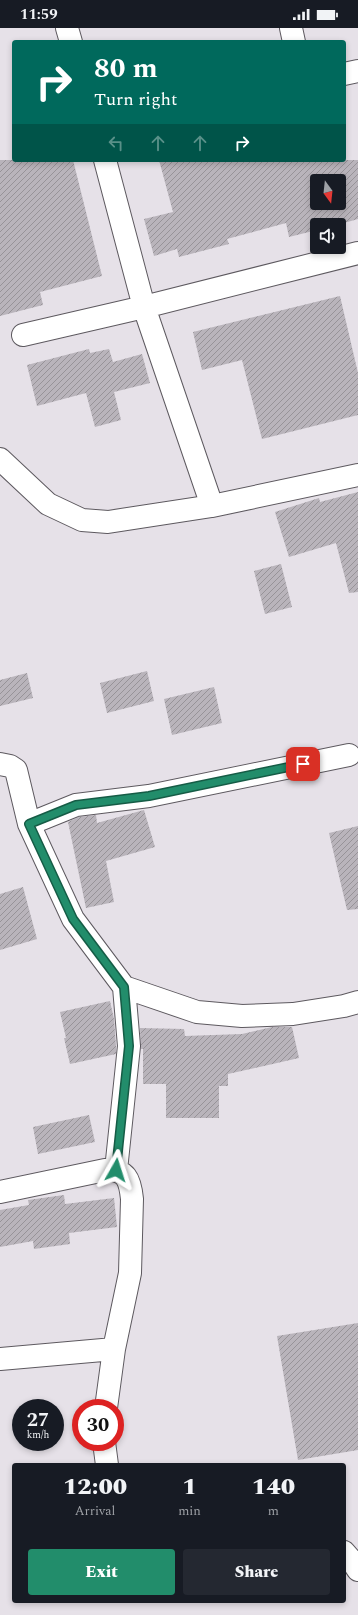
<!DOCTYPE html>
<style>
:root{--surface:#171b24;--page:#242831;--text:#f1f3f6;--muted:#9ea1a6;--accent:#228d6b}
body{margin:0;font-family:Spectral,serif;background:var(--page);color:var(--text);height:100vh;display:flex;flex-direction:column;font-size:15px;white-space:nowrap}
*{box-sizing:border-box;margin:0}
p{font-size:13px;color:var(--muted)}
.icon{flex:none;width:22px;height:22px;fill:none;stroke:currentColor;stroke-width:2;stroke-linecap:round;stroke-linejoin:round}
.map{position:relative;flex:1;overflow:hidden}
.side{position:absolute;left:12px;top:1435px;width:334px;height:140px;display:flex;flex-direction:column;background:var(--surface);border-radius:4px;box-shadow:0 2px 6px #0003}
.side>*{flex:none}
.top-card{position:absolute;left:12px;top:12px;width:334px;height:122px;border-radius:4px;box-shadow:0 2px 6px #0003;background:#00695c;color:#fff;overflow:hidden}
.needle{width:26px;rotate:165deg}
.controls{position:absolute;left:310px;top:146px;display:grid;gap:8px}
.controls a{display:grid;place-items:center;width:36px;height:36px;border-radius:4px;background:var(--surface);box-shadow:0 2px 6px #0003;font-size:20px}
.speed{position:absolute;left:12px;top:1371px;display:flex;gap:8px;font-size:20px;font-weight:700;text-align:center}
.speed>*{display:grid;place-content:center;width:52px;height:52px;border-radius:50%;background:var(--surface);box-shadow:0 2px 6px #0003;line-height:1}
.speed small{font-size:10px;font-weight:400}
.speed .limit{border:6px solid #d22;background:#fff;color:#111}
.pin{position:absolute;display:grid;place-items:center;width:34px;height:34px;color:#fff;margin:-17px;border-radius:8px;box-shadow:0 2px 6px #0006}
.me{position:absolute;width:44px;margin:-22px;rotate:6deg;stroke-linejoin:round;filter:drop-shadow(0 0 3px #0008)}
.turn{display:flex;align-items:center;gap:14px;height:84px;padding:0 16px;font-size:18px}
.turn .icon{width:52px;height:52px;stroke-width:2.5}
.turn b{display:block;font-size:28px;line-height:34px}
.lanes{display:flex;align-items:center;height:38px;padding:0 16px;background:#0003;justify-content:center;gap:20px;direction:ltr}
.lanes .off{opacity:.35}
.eta{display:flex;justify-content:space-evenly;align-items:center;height:68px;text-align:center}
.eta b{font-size:24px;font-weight:800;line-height:28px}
.primary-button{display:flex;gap:8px;margin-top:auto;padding:8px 16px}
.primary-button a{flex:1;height:46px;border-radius:4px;background:var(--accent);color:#fff;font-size:16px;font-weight:800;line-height:46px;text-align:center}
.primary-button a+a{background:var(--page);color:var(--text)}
.status{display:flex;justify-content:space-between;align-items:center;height:28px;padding:0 20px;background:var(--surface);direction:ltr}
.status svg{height:11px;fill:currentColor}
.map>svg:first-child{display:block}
.building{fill:url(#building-hatch);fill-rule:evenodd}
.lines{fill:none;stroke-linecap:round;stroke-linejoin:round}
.street-casing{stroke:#5d595f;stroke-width:24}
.street{stroke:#fff;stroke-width:22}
.route-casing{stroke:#165c46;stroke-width:10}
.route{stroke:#228d6b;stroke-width:7}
</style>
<div class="status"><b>11:59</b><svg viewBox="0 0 49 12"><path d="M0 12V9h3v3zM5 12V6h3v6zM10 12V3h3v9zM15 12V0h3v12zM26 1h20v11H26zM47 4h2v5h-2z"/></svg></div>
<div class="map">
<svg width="358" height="1587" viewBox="0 0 358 1587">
<defs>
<pattern id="building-hatch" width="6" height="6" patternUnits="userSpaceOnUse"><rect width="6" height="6" fill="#b9b4bb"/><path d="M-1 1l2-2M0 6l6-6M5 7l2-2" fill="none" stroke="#979398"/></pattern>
</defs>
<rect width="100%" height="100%" fill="#e6e1e8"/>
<path class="building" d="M0,132h73l29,116 -62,16 3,13 -43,11z
M159,132h199v59l-21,6h-20v5l-28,7 -3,-14 -59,16 2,5 -50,13 -2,-8 -23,7 -10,-37 29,-7zM317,153h22v22h-22z
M340,268l18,77v42l-96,24 -20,-79 -40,10 -9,-38z
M89,321l1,4 19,-4 4,13 29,-8 8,29 -36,9 7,28 -26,7 -9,-34 -49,13 -10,-41z
M358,464v100l-9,1 -13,-50 -47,14 -14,-45 44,-14 1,4z
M281,536l11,43 -27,7 -11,-43z
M147,643l7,30 -47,12 -7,-30z
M27,645l6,25 -33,8v-26z
M214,659l8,36 -50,12 -8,-36z
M144,782l11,37 -49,14 8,41 -28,6 -18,-86 11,-5 17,-2 1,8z
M358,798v83l-11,1 -18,-77z
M23,859l14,52 -37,11v-56z
M110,973l4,18 2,27v8l-46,10 -6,-26h2l-6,-26z
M272,999h20l7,31 -71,16v12h-9v32h-53v-34h-23v-35h-2l-1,-21 44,1 1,7 57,-2z
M89,1087l6,27 -57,12 -5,-27z
M64,1167l1,9 49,-6 3,29 -48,6 1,11 -36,5 -1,-8 -33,6v-37l29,-5 -1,-5z
M358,1295v127l-60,10 -21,-124z"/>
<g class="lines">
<defs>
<path id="street" d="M67,0l4,14
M291,0l3,14
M344,46l14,-3
M105,132l39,147 68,199 146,-31
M23,307l121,-28 214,-54
M0,431l48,45 34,16 26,2 104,-16
M0,736l10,2 6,4 13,54 44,95 51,68 73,25 45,4 51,-2 51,-8 14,-4
M29,796l47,-19 73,-9 200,-41
M116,1142l13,-124 -5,-59
M0,1164l105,-22c21,-1 25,9 27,29l-2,74 -16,76 -8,59
M0,1331l114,-10
M104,1414l3,23
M344,1524l8,9 6,9"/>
</defs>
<use href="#street" class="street-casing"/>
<use href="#street" class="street"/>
</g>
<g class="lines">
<defs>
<path id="route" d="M116,1142l13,-124 -5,-59 -51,-68 -44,-95 47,-19 73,-9 154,-32"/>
</defs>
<use href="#route" class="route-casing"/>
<use href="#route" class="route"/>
</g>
</svg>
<div class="controls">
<a><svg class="needle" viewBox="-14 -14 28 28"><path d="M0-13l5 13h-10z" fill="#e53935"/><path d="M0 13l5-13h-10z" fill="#9ea1a6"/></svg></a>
<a><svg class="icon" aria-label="sound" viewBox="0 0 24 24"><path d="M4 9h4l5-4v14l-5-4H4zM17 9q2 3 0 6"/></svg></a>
</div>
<div class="speed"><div>27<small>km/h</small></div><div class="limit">30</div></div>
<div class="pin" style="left:303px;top:736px;background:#d93025"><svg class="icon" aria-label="arrive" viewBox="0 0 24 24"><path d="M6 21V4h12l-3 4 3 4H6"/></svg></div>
<svg class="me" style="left:116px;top:1142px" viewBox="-20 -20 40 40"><path d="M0-17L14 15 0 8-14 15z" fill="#228d6b" stroke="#fff" stroke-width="4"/></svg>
<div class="top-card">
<div class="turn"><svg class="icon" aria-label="right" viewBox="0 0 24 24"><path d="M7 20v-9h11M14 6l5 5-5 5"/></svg><div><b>80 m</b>Turn right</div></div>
<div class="lanes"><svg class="icon off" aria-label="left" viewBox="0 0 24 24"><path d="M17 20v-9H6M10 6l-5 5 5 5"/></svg><svg class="icon off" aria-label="ahead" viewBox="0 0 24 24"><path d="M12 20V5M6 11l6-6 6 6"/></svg><svg class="icon off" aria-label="ahead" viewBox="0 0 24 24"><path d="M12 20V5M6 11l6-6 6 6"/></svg><svg class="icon" aria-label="right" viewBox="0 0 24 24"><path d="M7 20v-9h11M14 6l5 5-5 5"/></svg></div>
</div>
<section class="side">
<div class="eta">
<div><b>12:00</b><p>Arrival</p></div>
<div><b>1</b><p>min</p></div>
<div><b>140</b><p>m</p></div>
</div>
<div class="primary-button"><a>Exit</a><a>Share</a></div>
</section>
</div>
